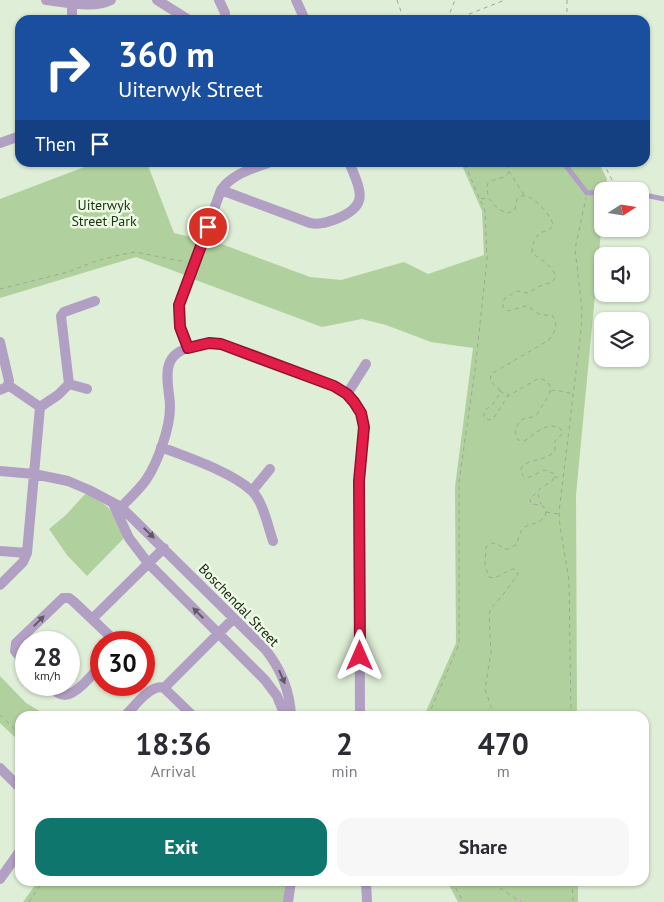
<!DOCTYPE html>
<style>
:root{--surface:#fff;--page:#f7f7f7;--text:#2b2b33;--muted:#7c7c81;--accent:#0f766e}
body{margin:0;font-family:"PT Sans",sans-serif;background:var(--page);color:var(--text);height:100vh;display:flex;flex-direction:column;font-size:19px;white-space:nowrap}
*{box-sizing:border-box;margin:0}
p{font-size:16px;color:var(--muted)}
.icon{flex:none;width:28px;height:28px;fill:none;stroke:currentColor;stroke-width:2;stroke-linecap:round;stroke-linejoin:round}
.map{position:relative;flex:1;overflow:hidden}
.details{position:absolute;left:15px;top:711px;width:634px;height:175px;display:flex;flex-direction:column;background:var(--surface);border-radius:15px;box-shadow:0 1px 4px #0004}
.details>*{flex:none}
.hud{position:absolute;left:15px;top:15px;width:635px;height:152px;border-radius:15px;box-shadow:0 1px 4px #0004;background:#1a4fa0;color:#fff;overflow:hidden}
.needle{width:32px;rotate:78deg}
.fabs{position:absolute;left:594px;top:182px;display:grid;gap:10px}
.fabs a{display:grid;place-items:center;width:55px;height:55px;border-radius:10px;background:var(--surface);box-shadow:0 1px 4px #0004;font-size:25px}
.speed{position:absolute;left:15px;top:631px;display:flex;gap:10px;font-size:25px;font-weight:700;text-align:center}
.speed>*{display:grid;place-content:center;width:65px;height:65px;border-radius:50%;background:var(--surface);box-shadow:0 1px 4px #0004;line-height:1}
.speed small{font-size:12px;font-weight:400}
.speed .limit{border:8px solid #d22;background:#fff;color:#111}
.pin{position:absolute;display:grid;place-items:center;width:42px;height:42px;color:#fff;margin:-21px;border:2px solid #fff;border-radius:50%;box-shadow:0 1px 5px #0007}
.me{position:absolute;width:55px;margin:-28px;rotate:0deg;stroke-linejoin:round;filter:drop-shadow(0 0 4px #0008)}
.turn{display:flex;align-items:center;gap:18px;height:105px;padding:0 20px;font-size:22px}
.turn .icon{width:65px;height:65px;stroke-width:2.5}
.turn b{display:block;font-size:35px;line-height:42px}
.then{display:flex;align-items:center;height:48px;padding:0 20px;background:#0003;gap:10px;font-size:19px}
.eta{display:flex;justify-content:space-evenly;align-items:center;height:85px;text-align:center}
.eta b{font-size:30px;font-weight:600;line-height:35px}
.action{display:flex;gap:10px;margin-top:auto;padding:10px 20px}
.action a{flex:1;height:58px;border-radius:15px;background:var(--accent);color:#fff;font-size:20px;font-weight:600;line-height:58px;text-align:center}
.action a+a{background:var(--page);color:var(--text)}
.map>svg:first-child{display:block}
.green{fill:#b0d09d}
.lines{fill:none;stroke-linecap:round;stroke-linejoin:round}
.path{stroke:#9da895;stroke-width:1;stroke-dasharray:4 4;stroke-linecap:butt}
.lane{stroke:#b29fc4;stroke-width:5}
.street{stroke:#b29fc4;stroke-width:10}
.oneway{fill:#605a65}
.route-casing{stroke:#92132f;stroke-width:12}
.route{stroke:#e11d48;stroke-width:9}
.labels{text-anchor:middle;stroke-width:5;stroke-linejoin:round;paint-order:stroke}
.park-label{font-size:14px;fill:#213513;stroke:#ecfbe3}
.street-label{font-size:14px;fill:#1c2118;stroke:#ecfbe3}
</style>
<div class="map">
<svg width="664" height="902" viewBox="0 0 664 902">
<rect width="100%" height="100%" fill="#dfeed6"/>
<path class="green" d="M95,163h52l27,70 25,6 -14,36 -49,-18 -136,41v-99z
M461,163h138l8,16 -2,12h-3v30l-26,274 1,221h-153l32,-73 -1,-156 18,-139 -42,-6 -45,-17 -24,-6 -40,8 -129,-48 15,-40 102,38 31,3 63,-18 24,12 56,-19 -2,-44z
M86,493c25,13 26,18 40,43l-39,40 -20,-21 -18,-26 17,-14z
M0,676l26,27 22,13h-28v26l-20,-19z
M38,881h249l-3,21h-261z
M447,881h131v21h-120z"/>
<g class="lines">
<path class="path" d="M397,0l7,20
M447,20l8,-20
M454,20l51,-20
M567,20v-20
M603,162l11,22
M509,171l15,24
M481,198l8,2
M0,289l68,-17 25,-10 26,-7 16,-3 51,10
M500,391l6,4h3
M551,391l4,-1 19,4
M554,477l8,1
M538,494l3,10
M546,512l13,2
M0,715l20,19
M428,716l31,-72v-162l16,-112 12,-111 -2,-48 -21,-49
M494,716l-9,-27 6,-37 -2,-38 2,-6 11,-12 16,-22 -3,-5c-10,0 -15,11 -26,8l-4,-11 1,-19 7,-4c7,0 9,7 15,6l9,-5c5,-29 19,-12 29,-30l-2,-7 -3,-2 -10,-1 -1,-5 11,-11 12,-8v-7l-9,-3c-8,3 -22,16 -23,-2 8,-11 23,-5 34,-17v-10l8,-8 -4,-6c-16,-4 -23,7 -35,14l-6,-1c-5,-6 -2,-16 5,-21 4,-2 8,-1 12,-3 3,-2 5,-7 7,-10 8,-12 15,-22 -3,-28l-31,18 -15,23 -4,1 -5,-3v-6l10,-8 6,-10 -1,-4 -9,-8 1,-7 58,-34 5,-8 2,-7 -3,-9 -14,-2 -10,-7 -3,-1 -18,5 -5,-4v-5l2,-4 12,-7 11,2 12,-7 12,-4 4,-5c-3,-11 -15,-17 -24,-24v-7l7,-13 10,-3 4,-5c-1,-10 -30,-43 -37,-23 -1,2 0,5 -1,8l-7,3c-13,-3 -24,-17 -20,-30 7,-5 14,-3 20,-9l1,-7 -7,-5
M571,716l-2,-136 -9,-54 -1,-14 22,-182 1,-20 -7,-61 11,-51
M452,881l9,17v4
M496,881l4,7 21,14
M572,881l1,21
M29,902l14,-21"/>
<path class="lane" d="M563,162l24,31 25,-2
M640,194l24,5"/>
<path class="street" d="M46,0c20,2 47,9 65,0
M157,0l32,20
M219,0l6,13v7
M296,0l9,20
M72,3v17
M0,143l20,-7
M221,190l89,33c10,2 17,-1 26,-4 35,-14 24,-29 13,-57
M0,342l9,39 -2,6 -7,3
M188,348l-8,-21 -1,-22 42,-115c11,-16 31,-21 49,-28
M69,384l18,5
M8,385l32,22
M347,394l19,-30
M40,407l18,-12 11,-11 -8,-68 3,-4 31,-11
M161,447c26,10 71,25 91,44 11,10 16,36 21,50
M0,471l34,3 34,7 21,9 32,17 144,142c16,20 25,42 26,67
M252,491l18,-22
M114,506l15,32 19,25 117,117 12,16 8,20
M117,511c10,-10 21,-20 29,-31 12,-18 24,-52 24,-73 0,-13 -6,-33 0,-45 6,-15 37,-21 51,-18l113,42 13,8 7,7 7,12 3,14 -5,54 1,235
M0,551l27,2 -4,9 -23,23
M27,553l13,-146
M92,619l72,-71
M26,664l-11,-13 1,-8 47,-45h6l4,3 39,37 3,4
M48,685c5,4 10,10 17,10 11,0 29,-22 36,-30
M164,688l70,-70
M125,716c9,-9 26,-33 39,-28l29,28
M0,768l20,20
M0,879l20,-28
M366,881l1,21
M288,902l3,-21"/>
</g>
<defs><path id="oneway-solid" d="M-6-.8H1V-3.2L6.5 0L1 3.2V.8H-6Z" transform="scale(1.25)"/></defs>
<g class="oneway">
<use href="#oneway-solid" transform="translate(149 533) rotate(44)"/>
<use href="#oneway-solid" transform="translate(198 613) rotate(-135)"/>
<use href="#oneway-solid" transform="translate(39 621) rotate(-45)"/>
<use href="#oneway-solid" transform="translate(282 677) rotate(66)"/>
</g>
<g class="lines">
<defs>
<path id="route" d="M208,227l-29,78 1,22 8,21 21,-5 12,1 113,42 13,8 7,8 7,11 3,14 -5,54 1,175"/>
</defs>
<use href="#route" class="route-casing"/>
<use href="#route" class="route"/>
</g>
<g class="labels">
<g class="park-label">
<text x="104" y="210">Uiterwyk<tspan x="104" dy="16">Street Park</tspan></text>
</g>
<g class="street-label">
<text transform="translate(239 605) rotate(46)" y="5">Boschendal Street</text>
</g>
</g>
</svg>
<div class="fabs">
<a><svg class="needle" viewBox="-14 -14 28 28"><path d="M0-13l5 13h-10z" fill="#e53935"/><path d="M0 13l5-13h-10z" fill="#7c7c81"/></svg></a>
<a><svg class="icon" aria-label="sound" viewBox="0 0 24 24"><path d="M4 9h4l5-4v14l-5-4H4zM17 9q2 3 0 6"/></svg></a>
<a><svg class="icon" aria-label="layers" viewBox="0 0 24 24"><path d="M12 4l9 5-9 5-9-5zM3 14l9 5 9-5"/></svg></a>
</div>
<div class="speed"><div>28<small>km/h</small></div><div class="limit">30</div></div>
<div class="pin" style="left:208px;top:227px;background:#d93025"><svg class="icon" aria-label="arrive" viewBox="0 0 24 24"><path d="M6 21V4h12l-3 4 3 4H6"/></svg></div>
<svg class="me" style="left:360px;top:656px" viewBox="-20 -20 40 40"><path d="M0-17L14 15 0 8-14 15z" fill="#e11d48" stroke="#fff" stroke-width="4"/></svg>
<div class="hud">
<div class="turn"><svg class="icon" aria-label="right" viewBox="0 0 24 24"><path d="M7 20v-9h11M14 6l5 5-5 5"/></svg><div><b>360 m</b>Uiterwyk Street</div></div>
<div class="then">Then<svg class="icon" aria-label="arrive" viewBox="0 0 24 24"><path d="M6 21V4h12l-3 4 3 4H6"/></svg></div>
</div>
<section class="details">
<div class="eta">
<div><b>18:36</b><p>Arrival</p></div>
<div><b>2</b><p>min</p></div>
<div><b>470</b><p>m</p></div>
</div>
<div class="action"><a>Exit</a><a>Share</a></div>
</section>
</div>
